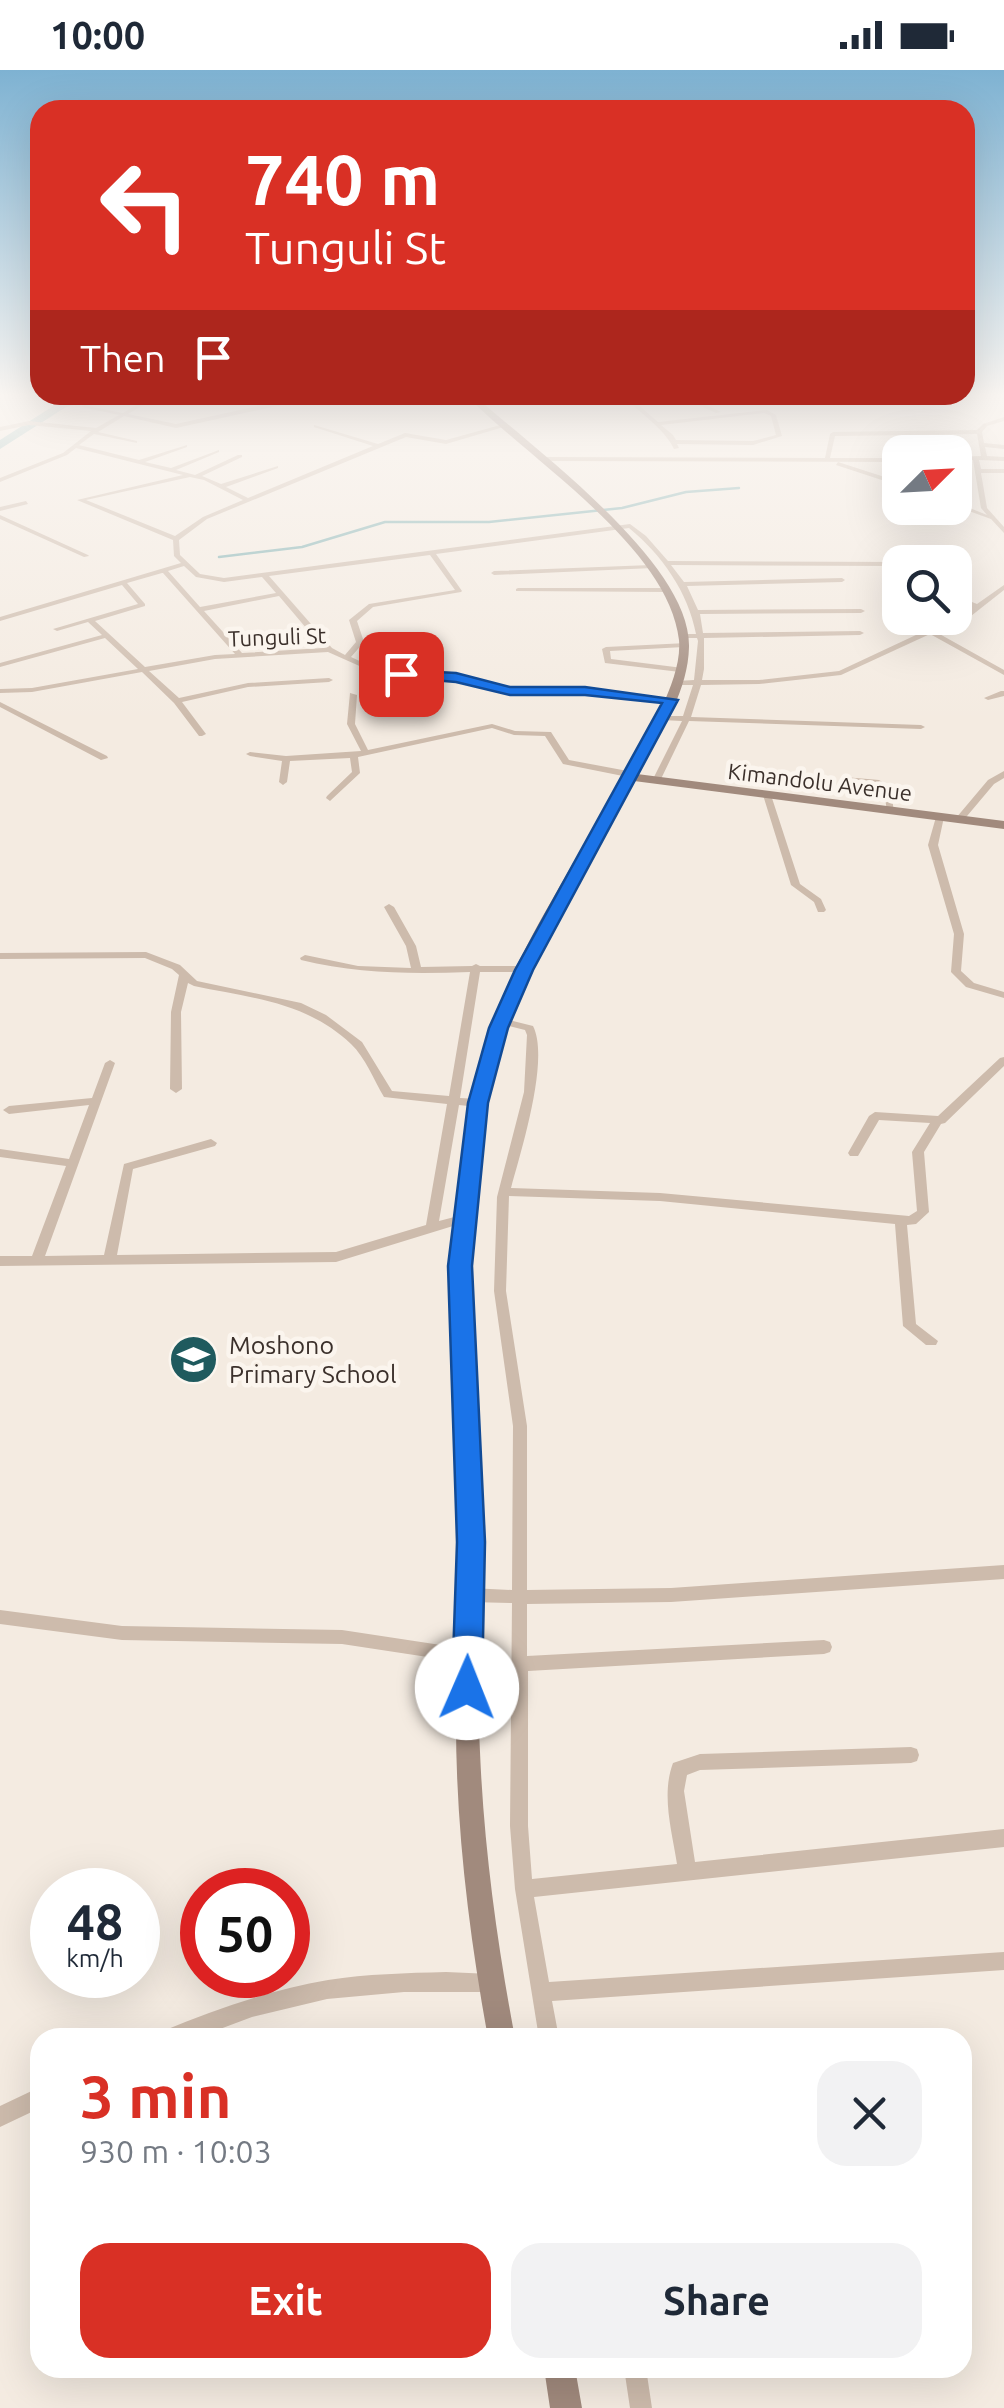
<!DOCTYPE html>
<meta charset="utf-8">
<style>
:root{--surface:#fff;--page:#f2f2f3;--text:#1f2937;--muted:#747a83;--accent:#d93025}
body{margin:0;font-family:Ubuntu,sans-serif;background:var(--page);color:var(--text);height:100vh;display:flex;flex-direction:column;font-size:38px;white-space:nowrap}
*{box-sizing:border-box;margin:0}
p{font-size:32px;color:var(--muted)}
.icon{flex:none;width:55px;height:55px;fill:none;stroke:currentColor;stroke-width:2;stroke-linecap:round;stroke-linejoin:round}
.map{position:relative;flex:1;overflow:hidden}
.details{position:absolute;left:30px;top:1958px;width:942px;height:350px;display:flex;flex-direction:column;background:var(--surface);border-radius:30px;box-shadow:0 10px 40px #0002}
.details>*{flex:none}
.banner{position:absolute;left:30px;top:30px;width:945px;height:305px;border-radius:30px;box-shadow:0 10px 40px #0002;background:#d93025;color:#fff;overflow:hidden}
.needle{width:65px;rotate:66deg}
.tools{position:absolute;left:882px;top:365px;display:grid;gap:20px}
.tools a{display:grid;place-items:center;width:90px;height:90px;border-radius:20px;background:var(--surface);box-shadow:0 10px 40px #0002;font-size:50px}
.speed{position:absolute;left:30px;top:1798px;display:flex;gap:20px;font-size:50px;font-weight:700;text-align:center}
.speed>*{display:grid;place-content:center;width:130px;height:130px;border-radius:50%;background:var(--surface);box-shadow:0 10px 40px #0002;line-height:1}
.speed small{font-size:25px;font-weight:400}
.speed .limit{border:15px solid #d22;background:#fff;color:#111}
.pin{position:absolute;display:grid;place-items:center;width:85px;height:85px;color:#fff;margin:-42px;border-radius:20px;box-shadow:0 5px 15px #0006}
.me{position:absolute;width:110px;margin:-55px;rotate:1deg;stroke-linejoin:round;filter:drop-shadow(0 0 8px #0008)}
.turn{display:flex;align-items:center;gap:35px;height:210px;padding:0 50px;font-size:45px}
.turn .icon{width:130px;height:130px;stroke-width:2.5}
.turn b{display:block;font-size:70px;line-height:85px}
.then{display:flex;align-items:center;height:95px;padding:0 50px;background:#0003;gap:20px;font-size:38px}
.round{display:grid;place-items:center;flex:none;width:105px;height:105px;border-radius:30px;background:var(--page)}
.overview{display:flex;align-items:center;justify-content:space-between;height:170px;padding:0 50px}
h1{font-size:60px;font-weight:700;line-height:75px;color:var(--accent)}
.primary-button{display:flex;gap:20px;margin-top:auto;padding:20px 50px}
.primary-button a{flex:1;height:115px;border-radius:30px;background:var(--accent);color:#fff;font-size:40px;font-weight:700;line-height:115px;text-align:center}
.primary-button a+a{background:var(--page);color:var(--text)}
.status{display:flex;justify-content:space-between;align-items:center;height:70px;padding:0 50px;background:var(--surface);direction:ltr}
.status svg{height:28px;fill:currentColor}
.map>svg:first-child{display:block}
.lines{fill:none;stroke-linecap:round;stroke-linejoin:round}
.stream{stroke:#7fb0b2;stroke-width:2.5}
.river{fill:#7fb0b2;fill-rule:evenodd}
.street{fill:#cdbbac;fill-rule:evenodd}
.secondary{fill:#a18a7d;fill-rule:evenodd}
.route{fill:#1a73e8;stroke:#114b97;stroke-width:2.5}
.labels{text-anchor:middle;stroke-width:9;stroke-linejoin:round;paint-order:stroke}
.far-street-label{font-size:22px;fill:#3b302b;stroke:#fbf5ee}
.poi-label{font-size:25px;fill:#3b302b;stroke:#fbf5ee;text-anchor:start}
</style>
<div class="status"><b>10:00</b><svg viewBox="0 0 49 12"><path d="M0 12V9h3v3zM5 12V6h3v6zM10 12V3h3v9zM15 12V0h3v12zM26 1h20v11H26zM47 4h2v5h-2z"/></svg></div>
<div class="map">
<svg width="1004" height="2338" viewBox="0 0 1004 2338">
<rect width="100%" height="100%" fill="#f4ebe1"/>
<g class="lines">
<path class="stream" d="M219,487l83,-10 83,-25h104l133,-14 64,-16 53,-4"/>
<path class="river" d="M89,325h20l-43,12 -66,42v-9l58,-37z"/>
<path class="street" d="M153,325h7l-32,19 48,10 128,-28 31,4 18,-5h9l-27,9 -31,-4 -128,28 -52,-12 -26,16 39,9v2l-43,-9 -15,11 60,15 48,-15v2l-42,15 26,6 48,-18v2l-43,18 19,5 43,-20h4v2l-40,19 19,8 57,-18v2l-52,19 22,11 125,-52 -59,-19v-2l64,19 27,-11 41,7 58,-16 3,2 -61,18 -40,-7 -199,82 -28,21 1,15 20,19 24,4 406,-54 16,12 22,25 234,1h-2v4l-229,-1 13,17 158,-4 3,2 -3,2 -155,4 11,24 163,-1 4,2 -4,2 -161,1 3,19 157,-2 4,2 -4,2 -156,3v31l-2,11h57l80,-9 126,-59 7,-5c-10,-5 -17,-10 -17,-22l12,15 10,4 27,-19v5l-33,26 -35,16 68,38v5l-74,-41 -89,41 -82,9 -58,1 -10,32 230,8 4,2 -4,2 -232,-8 -29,60 -7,2 -1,-2 30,-60 -20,-1 -4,-2 4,-2h21l10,-31h-16l-4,-2 4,-2 17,-1 4,-39 -1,-3h-13l-4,-2 4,-2h12c-8,-42 -34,-79 -67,-106l-193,26 26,37 -1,1 -88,15 -16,14 7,21 -13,15 32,15 73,4 54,13h75l86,9 4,2 -1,2 -89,-9h-75l-54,-13 -74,-4 -54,-24 -113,7 -66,12 30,27 69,-15 81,-5 4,2 -4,2 -81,5 -66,15 24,32 -4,2h-3l-25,-33 -32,-31 -110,20 -32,1v-4l32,-1 106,-19 -33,-31 -105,29v-4l102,-28 -14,-13 -31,9 -4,-2 85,-25 -16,-19 -122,36v-4l181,-54 -7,-7 -1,-16 -96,-40 106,-25 -107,-27 -9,7 -67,27v-4l63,-25 28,-22 -62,-6 -29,6v-4l29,-6 67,7 23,-13 -37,-8v-2l41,8zM190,407l14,3 39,20 -40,17 -28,19 -89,-36zM430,485l25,35 -86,14 -20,16 7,22 -11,13 -13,-7 -63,-72zM184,496l12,11 28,5 38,-5 14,16 -76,14 -32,-36zM162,503h1l72,81 -20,1 -70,12 -50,-46 50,-15v-2l-18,-21zM279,526l44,52 -81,5 -38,-42z
M621,325h6l31,27 109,-12 9,5 6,21 -29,9 -76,-1 2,4 -5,1c-10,-21 -35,-37 -53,-54zM764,343l7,3 5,19 -23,6 -77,-1 -3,-5 -12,-10z
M677,325h7l37,17 -5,1z
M1004,347v4l-17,5 -5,6 2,11 20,2v4l-19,-2 2,9 17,1v4l-25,-1 2,9h23v4h-23l6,35 17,19v6l-13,-14 -36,-13v-4l32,13 -6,-7 -8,-48 -18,1v-4l26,-1 -4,-22 -142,2 -5,22h70v4l-359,-1 -3,-2 3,-2 284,1 5,-24 3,-2 144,-2 6,-6z
M838,392l62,20v4l-64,-21z
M26,431l2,3 -28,7v-4z
M0,445l88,40 1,1 -5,1 -84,-38z
M651,495l3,2 -1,1 -159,7 -3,-2 3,-2z
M518,518h149l3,2 -3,2 -151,-1v-2z
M687,573v4h-3l-74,4 1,8 72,9v4h-3l-75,-9 -3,-14 4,-2z
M1001,621h3v5l-16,4 -4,-2z
M350,623l7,2 -2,29 13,26 124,-26 23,7 36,1 18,28 64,12 4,3 -4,3 -70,-14 -18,-28 -31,-1 -22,-7 -134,29 2,16 -30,28 -4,-3 1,-2 25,-24 -2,-14 -60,3 -3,21 -4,3 -4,-3 3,-21 -32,-5 -4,-2 4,-2 36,4 75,-5 -14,-27z
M0,632l107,54 1,2 -7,2 -101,-53z
M1004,701v7l-10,6 -32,38h-6v-4l32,-38z
M844,707l35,3 12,7 3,27 -7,-2 -3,-22 -7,-5 -36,-3 -1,-2z
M767,722l4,3 29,89 21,15 5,11 -2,2h-6l-4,-10 -23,-17 -28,-90z
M940,744l4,3 -6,28 26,89 -3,37 13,12 30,9v6l-38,-11 -15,-15 3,-38 -26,-89 8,-28z
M389,834l5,3 22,39 5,21 51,-1 4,-2 4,2h44l5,3 -5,3h-44l-20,126 18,1 6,4 -6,4 -19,-2 -20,116 23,-6 4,1 2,3 -2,3 -130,40 -336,4v-10h32l34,-90 -66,-9v-8l69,10 20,-54 -80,9 -6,-4 6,-4 83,-8 13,-35 5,-3 5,3 -70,193 59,-1 20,-91 87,-25 6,4 -2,3 -82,23 -16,86 219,-3 90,-27 21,-121 -63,-7c-10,-17 -19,-40 -33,-53 -44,-42 -100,-46 -157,-58l-6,-3 -7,29 1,77 -6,4 -6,-4 1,-77 8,-37 -7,-6 -27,-11 -145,1v-6l146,-1 34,13 17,16 104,22 25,12 36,27 30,49 57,5 21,-124c-58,2 -112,2 -169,-12l-1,-2 5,-3 53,11 53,2 -5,-22 -22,-39z
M501,948l32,8c17,33 -12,125 -22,162l149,5 249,23 8,-5 -5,-59 18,-29 -51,-3 -21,36h-8l-2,-3 21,-37 6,-4 63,4 62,-58 4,-1v9l-59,57 -4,1 -17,28 5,60 -13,12 -9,1 9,99 22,17 -2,4h-10l-23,-19 -8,-102 -235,-23 -151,-5 -3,95 21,135v164l144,-2 333,-23v14l-333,23 -144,2v52l297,-16 6,2 2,5 -2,5 -6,2 -296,17v155l4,53 145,-15c-5,-33 -16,-69 -4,-101l27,-9 211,-7 6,2 2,6 -2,6 -6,2 -211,7 -13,5 -3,16 11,71 309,-33v18l-470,50 15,85 455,-30v18l-452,31 7,37h-20l-24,-149 -5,-63 2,-223 -42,-1 -6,-2 -2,-5 2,-5 6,-2 42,2 1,-164 -19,-135 3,-94 27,-105 3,-57 -2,-5 -28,-7v-4z
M0,1540l122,16 220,4 125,19 6,2 2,5 -2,5 -6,2 -125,-19 -220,-4 -122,-16z
M446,1902l45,2 7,2 2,7 -2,7 -7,2h-87l-77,7 -75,18 -56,21h-36l3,-7c53,-22 108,-41 165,-51 39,-6 78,-7 118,-8z
M40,2017v21l-40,19v-21z
M624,2298h22l6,40h-22z"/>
<path class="secondary" d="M466,325h8c59,54 217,167 215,252 -1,46 -30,88 -52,127l367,47v8l-370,-48c-56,98 -119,195 -146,306 -33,141 -12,288 -8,431 3,78 -4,156 0,234 4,96 17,191 35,286h-27c-19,-104 -32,-210 -32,-315 -1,-68 4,-136 4,-204 -3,-166 -23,-325 29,-486 17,-52 45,-102 72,-149 34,-59 69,-117 101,-177 9,-20 19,-45 17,-67 -11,-94 -150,-180 -213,-245z
M544,2298h31l7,40h-32z"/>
</g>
<linearGradient id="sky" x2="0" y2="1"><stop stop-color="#7eb2d2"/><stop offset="0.5" stop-color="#faf6f2"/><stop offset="1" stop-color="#faf6f2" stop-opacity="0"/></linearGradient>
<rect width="1004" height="650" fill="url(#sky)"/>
<path class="route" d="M401,600l55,3 54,14h75l93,13 -145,270 -25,58 -20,75 -16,163 13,276 -3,146 -4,10 -11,4 -10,-4 -5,-10 5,-146 -9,-276 20,-163 21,-75 26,-58 147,-267 -77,-8h-75l-54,-13 -60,-5z"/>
<defs>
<symbol id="school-disc" viewBox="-11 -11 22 22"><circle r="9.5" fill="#1f5a5e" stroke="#fbf5ee"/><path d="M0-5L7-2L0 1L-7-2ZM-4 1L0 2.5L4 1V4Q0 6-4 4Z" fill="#fff"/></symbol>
</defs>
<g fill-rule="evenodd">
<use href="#school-disc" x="166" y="1262" width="55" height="55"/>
</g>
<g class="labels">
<g class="far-street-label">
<text transform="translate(277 567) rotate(-2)" y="8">Tunguli St</text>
<text transform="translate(820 712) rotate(7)" y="8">Kimandolu Avenue</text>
</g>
<g class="poi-label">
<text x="229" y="1284">Moshono<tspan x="229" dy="29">Primary School</tspan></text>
</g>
</g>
</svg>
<div class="tools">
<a><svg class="needle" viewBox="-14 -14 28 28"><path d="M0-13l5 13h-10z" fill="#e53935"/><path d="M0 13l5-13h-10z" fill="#747a83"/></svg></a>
<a><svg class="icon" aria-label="search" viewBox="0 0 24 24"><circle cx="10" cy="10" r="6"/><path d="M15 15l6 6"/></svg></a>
</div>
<div class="speed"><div>48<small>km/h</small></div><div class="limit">50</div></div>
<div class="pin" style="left:401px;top:604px;background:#d93025"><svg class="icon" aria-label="arrive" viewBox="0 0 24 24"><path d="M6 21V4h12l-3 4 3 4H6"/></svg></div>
<svg class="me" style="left:467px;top:1618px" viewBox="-20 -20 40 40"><circle r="19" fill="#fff"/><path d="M0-13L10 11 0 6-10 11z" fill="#1a73e8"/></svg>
<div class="banner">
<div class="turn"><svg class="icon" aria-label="left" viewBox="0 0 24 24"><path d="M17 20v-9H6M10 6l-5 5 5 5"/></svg><div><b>740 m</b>Tunguli St</div></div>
<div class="then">Then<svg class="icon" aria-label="arrive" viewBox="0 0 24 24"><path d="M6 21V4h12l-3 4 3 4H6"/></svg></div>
</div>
<section class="details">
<div class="overview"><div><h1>3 min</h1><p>930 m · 10:03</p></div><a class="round"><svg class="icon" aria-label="close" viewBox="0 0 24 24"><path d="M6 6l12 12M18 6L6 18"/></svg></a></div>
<div class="primary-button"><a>Exit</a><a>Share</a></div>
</section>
</div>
